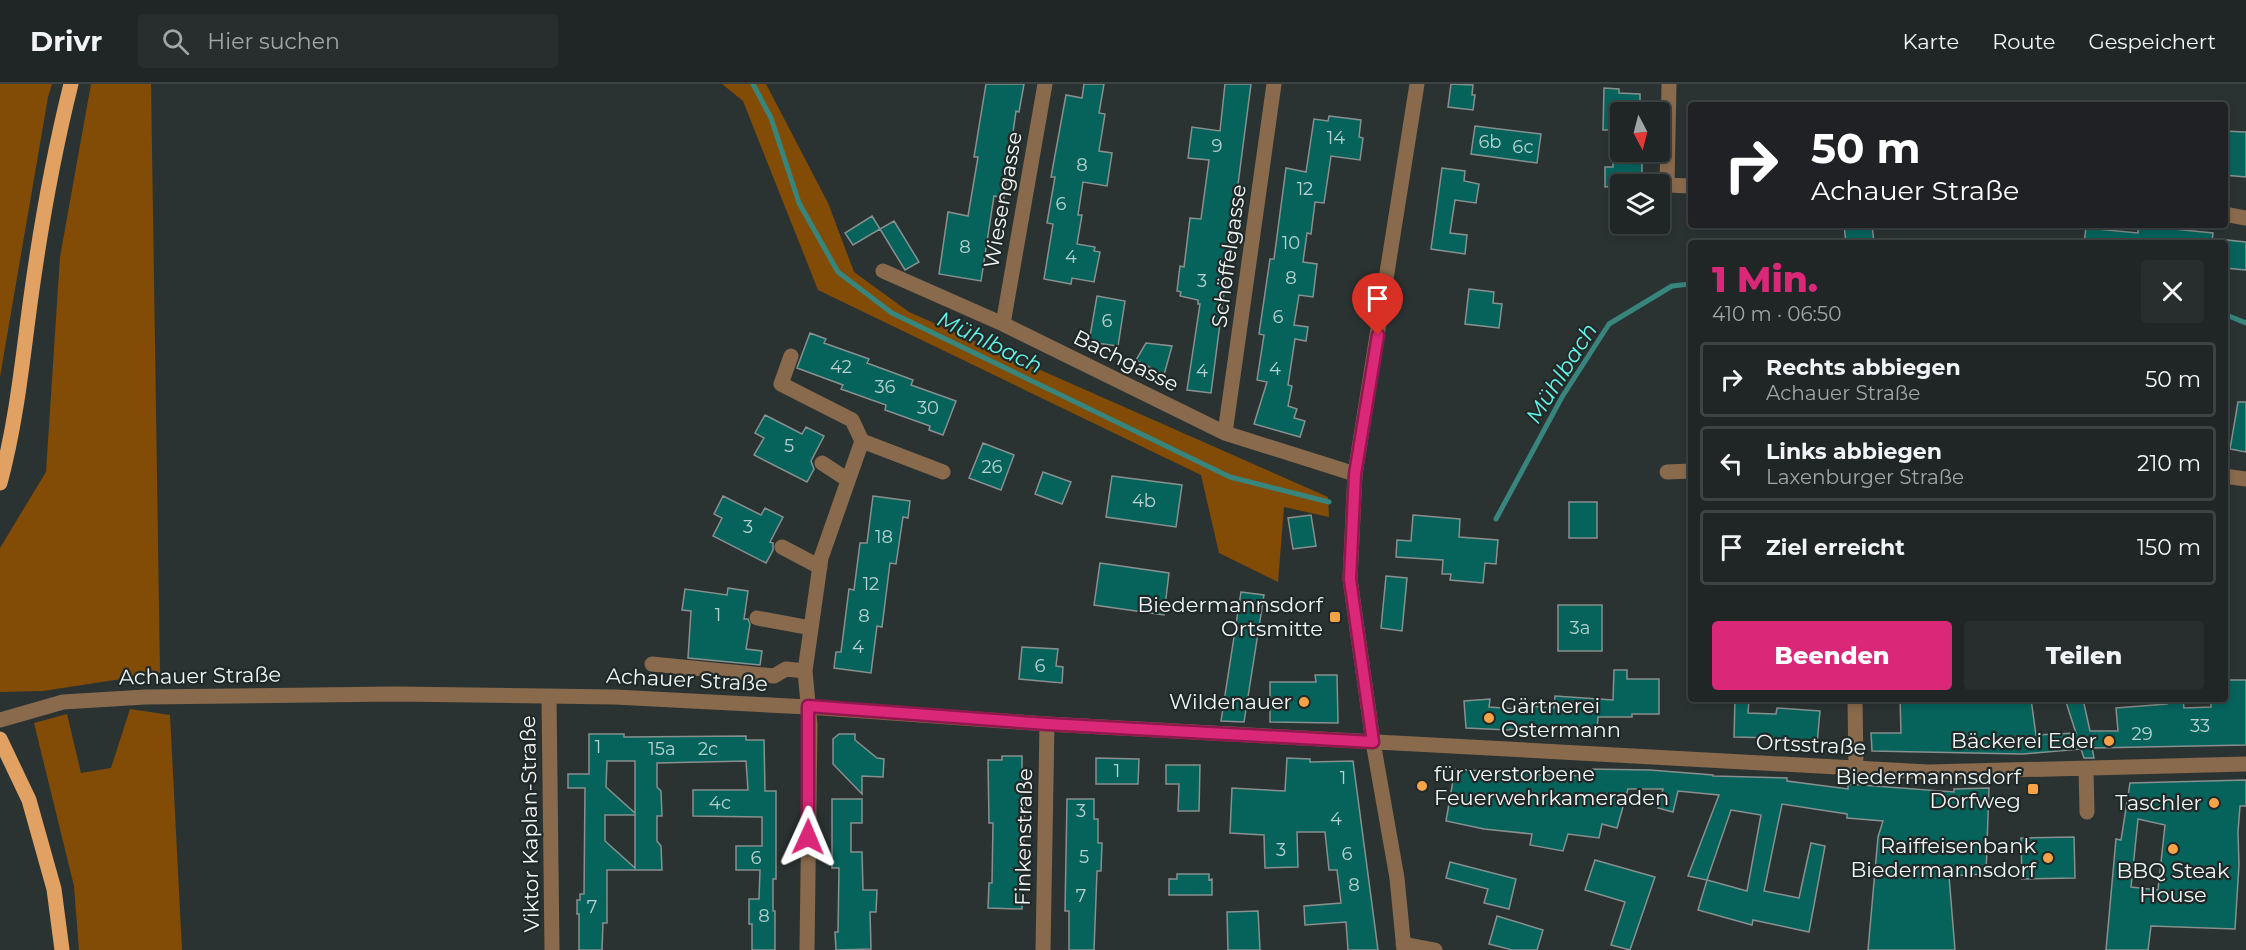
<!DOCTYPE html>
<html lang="de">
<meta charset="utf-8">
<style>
:root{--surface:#202626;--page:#282e2e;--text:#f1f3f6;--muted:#a2a5a7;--line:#3d4343;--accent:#db2777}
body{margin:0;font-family:Montserrat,sans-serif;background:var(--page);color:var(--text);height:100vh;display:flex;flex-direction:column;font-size:22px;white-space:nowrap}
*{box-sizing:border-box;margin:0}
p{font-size:20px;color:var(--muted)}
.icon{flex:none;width:33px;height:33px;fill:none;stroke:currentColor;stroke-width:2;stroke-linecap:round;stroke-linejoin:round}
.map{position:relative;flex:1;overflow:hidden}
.details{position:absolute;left:1688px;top:156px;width:540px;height:462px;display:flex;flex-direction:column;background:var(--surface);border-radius:6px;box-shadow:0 3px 9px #0003,0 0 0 2px var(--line)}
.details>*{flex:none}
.guide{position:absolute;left:1688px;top:18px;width:540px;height:126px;border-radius:6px;box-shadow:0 3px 9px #0003,0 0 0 2px var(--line);background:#202124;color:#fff;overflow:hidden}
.needle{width:39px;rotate:173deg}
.buttons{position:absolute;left:1610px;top:18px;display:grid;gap:12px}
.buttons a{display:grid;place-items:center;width:60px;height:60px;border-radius:6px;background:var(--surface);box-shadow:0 3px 9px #0003,0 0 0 2px var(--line);font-size:30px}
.pin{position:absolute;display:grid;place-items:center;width:51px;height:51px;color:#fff;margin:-62px -26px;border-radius:50% 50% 50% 0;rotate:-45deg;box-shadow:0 0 6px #0007}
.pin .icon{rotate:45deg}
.me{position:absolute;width:66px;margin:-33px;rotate:1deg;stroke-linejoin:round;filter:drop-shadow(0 0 4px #0008)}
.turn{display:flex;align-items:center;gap:21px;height:126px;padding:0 24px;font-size:27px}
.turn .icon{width:78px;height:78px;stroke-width:2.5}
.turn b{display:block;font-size:42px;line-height:51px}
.round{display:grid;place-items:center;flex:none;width:63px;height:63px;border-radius:6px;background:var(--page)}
.overview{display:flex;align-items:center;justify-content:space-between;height:102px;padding:0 24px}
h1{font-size:36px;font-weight:800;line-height:45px;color:var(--accent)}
.button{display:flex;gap:12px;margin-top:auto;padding:12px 24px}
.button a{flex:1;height:69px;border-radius:6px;background:var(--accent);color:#fff;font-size:24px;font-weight:800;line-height:69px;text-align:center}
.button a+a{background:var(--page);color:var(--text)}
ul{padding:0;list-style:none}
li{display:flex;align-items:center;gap:18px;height:75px;margin:0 12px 9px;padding:0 12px;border:3px solid var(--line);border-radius:6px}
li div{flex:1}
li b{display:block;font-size:22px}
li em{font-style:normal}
header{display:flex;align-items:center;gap:36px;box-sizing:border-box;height:84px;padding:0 30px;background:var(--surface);border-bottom:2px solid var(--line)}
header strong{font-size:28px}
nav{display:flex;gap:33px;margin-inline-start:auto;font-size:21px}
.search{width:420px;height:54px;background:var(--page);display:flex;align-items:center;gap:15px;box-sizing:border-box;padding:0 21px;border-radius:6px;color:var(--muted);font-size:22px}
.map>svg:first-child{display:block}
.forest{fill:#824c06}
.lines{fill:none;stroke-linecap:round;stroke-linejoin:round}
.stream{stroke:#37857d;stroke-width:5}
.building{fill:#06635c;stroke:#87908f;stroke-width:1.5;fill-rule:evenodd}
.minor{stroke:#896a4d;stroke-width:15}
.major{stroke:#e1a163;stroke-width:15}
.route-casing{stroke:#8e194d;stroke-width:15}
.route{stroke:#db2777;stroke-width:10}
.poi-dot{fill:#f6a247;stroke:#212928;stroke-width:2}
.labels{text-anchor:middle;stroke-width:4.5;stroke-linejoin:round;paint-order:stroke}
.number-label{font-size:18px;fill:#b6d1cf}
.street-label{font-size:21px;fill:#f0f6f5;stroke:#212928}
.poi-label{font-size:21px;fill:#f0f6f5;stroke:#212928;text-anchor:end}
.water-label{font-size:22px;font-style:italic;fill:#62f5e7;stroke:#212928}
</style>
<header>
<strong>Drivr</strong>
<div class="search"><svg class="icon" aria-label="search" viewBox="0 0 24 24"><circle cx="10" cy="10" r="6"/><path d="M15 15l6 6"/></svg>Hier suchen</div>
<nav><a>Karte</a><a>Route</a><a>Gespeichert</a></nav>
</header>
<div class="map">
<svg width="2246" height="866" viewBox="0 0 2246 866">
<rect width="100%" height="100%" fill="#2b3332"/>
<path class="forest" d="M0,0h52l-4,13 -48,280z
M91,0h60l9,589 -117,18 -43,1v-144l46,-76 14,-215z
M722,0h44l62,119 26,69 55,40 419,185 1,20 -45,-10 -6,75 -59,-29 -18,-78 -383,-185 -75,-189z
M130,625l40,6 12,235h-103l-5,-64 -40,-163 33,-9 14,59 30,-5z"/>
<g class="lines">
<path class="stream" d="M753,0l18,34 28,85 39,69 54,41 338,164 99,25
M2224,230l22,9
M1496,435l66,-122 47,-73 63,-38 18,-2"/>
</g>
<path class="building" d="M986,0h38l-5,28 -3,-1 -12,87 -10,-2 -13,85 -42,-7 9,-62 20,4 10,-59h-4z
M1084,0h20l-5,29 6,1 -6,37 13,2 -5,33 -24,-4 -5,33h4l-5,29 18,3 -1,4 6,1 -6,30 -22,-4 -1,6 -27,-5 9,-55 -6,-1 8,-46h-4l15,-82 16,3z
M1225,0h26l-40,309 -24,-3 13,-86h-2v-4l-18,-4 1,-4 -4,-1 3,-25 4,1 6,-49 11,1 8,-59 -21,-2 4,-31 28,4z
M1451,0l22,1 -1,10h3l-2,15 -25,-3z
M1604,4l15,1v4l21,1v18h-20v18h-17z
M1329,32l32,4 -2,17 4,1 -3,22 -29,-4 -7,47 -9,-1 -4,32 -4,-1 -4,29 14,2 -4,33 -14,-2 -5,30 14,2 -2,14 -11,-2 -7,46 4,1 -4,20 9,3 -3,9 11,3 -5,16 -46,-13 13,-42 -10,-2 7,-45 -5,-1 11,-75h4l12,-91 20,4 8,-53 14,2z
M1475,42l66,8 -4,29 -66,-9z
M2224,47l22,1v45l-22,-2z
M1613,68h29v22h-7v10l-30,3v-20h8z
M1442,84l23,3 -1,10 15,3 -3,19 -21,-3 -5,33 17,2 -2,19 -34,-5z
M872,132l8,13 -27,16 -8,-12z
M894,137l25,41 -14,8 -25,-41z
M1844,141h28l2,18h-28z
M2138,141h26v3l49,5 -1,10h-128l2,-15 52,5z
M2227,156l19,2v28l-21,-2z
M1469,205l25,3 -1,11 9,1 -3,24 -34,-4z
M1097,212l28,5 -7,45 -29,-4z
M810,249l16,6 -2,4 45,16 -2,4 46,17 -2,5 45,16 -13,34 -14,-5 1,-4 -45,-16 1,-5 -45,-16 2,-4 -46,-17z
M1146,259l26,3 -8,29 -28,-15z
M2238,318h8v50l-16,-3z
M765,331l37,19 4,-7 18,9 -13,25 3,8 -7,13 -53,-27 10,-17 -9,-5z
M983,359l31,12 -13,35 -32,-12z
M1043,388l28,10 -9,22 -27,-10z
M1112,392l70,9 -6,42 -70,-10z
M723,412l38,19 4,-7 18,9 -13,25 3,1v7l-7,13 -53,-27 9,-18 -8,-4z
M873,412l37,5 -2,17 -5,-1 -7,47 -6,-1 -8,64 -5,-1 -6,47 -37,-5 2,-16h5l8,-63 5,1 6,-47h7z
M1569,418h28v36h-28z
M1311,431l5,31 -23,3 -5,-31z
M1413,431l47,4 -1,18 39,3 -2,24 -11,-1 -2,20 -33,-3 1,-6h-9l1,-14 -47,-3 1,-17 14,1z
M1100,479l69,10 -5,42 -70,-10z
M1386,492l21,2 -5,53 -21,-3z
M728,504l20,3 -4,28h4l2,5 -4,25 16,2 -2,14 -72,-7 3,-47 -9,-1 3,-21 42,6z
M1241,508l23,3 -20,127 -23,-1z
M1558,521h44v46h-44z
M1022,563l36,2 -2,17 7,1 -1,16 -43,-4z
M1614,586h13v9h32v35h-27v3h-34l-1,11 -22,-2v3l-31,-1v3l-34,-2 -1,1 -43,-2 -2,-27 26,-2 -1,8 28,2 1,-4 36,3 1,-12 58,4z
M1315,591h22l1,48 -68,-1v-40h46z
M2224,596h22v65l-154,3 2,10h-10l-3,-9 -58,5 -151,-3 -1,-18h30l-1,-34h131l5,36 40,-2 -11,-34h18l7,32h28l-2,-23 51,-4v-5h16l1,9 27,-1v-8h13z
M1735,615h14l-1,14 28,1 1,-6 43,3 -3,33 -42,-3v-3l-41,-1z
M589,650h35v3l122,-1v4h18l1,51h11v88h-3v32h2v39h-23v-26h-3v-25h10l1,-29h-24v-24h26v-29l-69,-1v-26h55l-2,-29 -89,2v24l4,4 1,25h-5v25l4,5 1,24h-55v53h-4l-1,27h-23v-36h-2v-14h3v-6h4l1,-106h-17v-14h21zM607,677h28v52l-29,-26zM605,731h30v53l-30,-27z
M839,650h16v6l22,18 7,1 -1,18 -21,-1v18l-29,-30v-25z
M1002,672h20v43h3l-3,110 -34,-1 1,-25h3l1,-60h-4l-1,-63h14z
M1096,674l43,1 -1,25h-42z
M1287,674l23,1v3l43,-1 25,189h-30l-2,-28 -41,3 -1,-19 37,-3 -4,-33h-8l-4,-38h-28l1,35 -33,1 -1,-33 -34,-2 2,-45 53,3z
M1166,681h34l-1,46h-21l1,-27h-13z
M1455,685l43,3 1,-3 39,4v2l46,1 2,-7 64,1 63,5v1l74,2v3l61,8v-5l106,8v-3l35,-1 -3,86 -37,2 6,74h-87l10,-113 5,-16 -36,-3v-4l-65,-10 -18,87 35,7 12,-55 14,3 -16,86 -56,-12 -1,5 -54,-15 9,-30 -19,-4 31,-81 -41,-4 -5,21 -15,-4 5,-19h-35l-11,39 -15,-4 -3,14 -31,-4 -5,17 -33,-6 2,-11 -48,-5 -38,-8zM1731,726l30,5 -14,76 -40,-11z
M2246,696v26h-6l-2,26 1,33 -4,64 -84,-3 -3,24h-42l10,-111 5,1 9,-57zM2138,735l27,6 -7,65 -27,-3z
M832,715h30v24h-11v29h11l1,38h14l-1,22h-6l1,37 -35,1 -1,-18h3l1,-64h-7z
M1067,715h27v20h4v24h4l-1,28h-4l-3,79h-25v-39h-4z
M2074,753l1,41 -53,1 -1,-41z
M1595,776l60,17 -25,73 -19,-5 14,-43 -40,-12z
M1450,778l66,17 -7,30 -25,-6 4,-14 -42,-11z
M1177,790h32v6l3,-1v16h-43v-16h8z
M1258,827l2,39h-32l-1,-38z
M1497,832l46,14 -6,20h-25l-23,-6z"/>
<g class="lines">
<path class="minor" d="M1669,0l-2,101 23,1
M2224,130l22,4
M883,187l120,53 222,109 130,41
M1003,240l42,-240
M791,272l-10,28 71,36 10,21
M1225,349l49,-349
M862,357l81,31
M822,379l26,17
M1667,388l23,-1
M2224,392l22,3
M782,463l38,20
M757,534l54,10
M652,580l122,12 12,-7 19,2
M549,613l3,253
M1855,615l1,70
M0,636l63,-18 82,-5 250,-3 220,3 193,10 239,17 881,48 318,-8
M2086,685l1,43
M1403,860l32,6
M807,866l3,-225 -5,-54 16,-113 41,-117
M1043,866l4,-226
M1404,866l-7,-72 -24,-136 -23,-163 5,-105 62,-390"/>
<path class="major" d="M0,399c16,-59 22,-119 30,-179 10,-74 23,-148 41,-220
M0,655l29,61 25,89 8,61"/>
</g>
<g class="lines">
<defs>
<path id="route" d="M808,753v-131l239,18 326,18 -23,-163 5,-105 23,-139"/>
</defs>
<use href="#route" class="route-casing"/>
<use href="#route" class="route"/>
</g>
<g class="poi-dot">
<rect x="1329" y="527" width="12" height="12" rx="3"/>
<circle cx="1304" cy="618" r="6"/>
<circle cx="1489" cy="634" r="6"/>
<circle cx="2109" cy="657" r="6"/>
<circle cx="1422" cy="702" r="6"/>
<rect x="2027" y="699" width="12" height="12" rx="3"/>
<circle cx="2214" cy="719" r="6"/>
<circle cx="2173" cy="765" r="6"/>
<circle cx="2048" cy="774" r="6"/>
</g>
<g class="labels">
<g class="number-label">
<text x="1336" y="60">14</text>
<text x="1490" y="64">6b</text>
<text x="1217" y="68">9</text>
<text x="1523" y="69">6c</text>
<text x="1082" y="87">8</text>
<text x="1305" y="111">12</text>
<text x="1061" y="126">6</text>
<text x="1291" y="165">10</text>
<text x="965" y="169">8</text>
<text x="1071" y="179">4</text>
<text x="1291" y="200">8</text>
<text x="1202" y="203">3</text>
<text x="1278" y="239">6</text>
<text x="1107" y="243">6</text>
<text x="841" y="289">42</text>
<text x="1275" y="291">4</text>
<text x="1202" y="293">4</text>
<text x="885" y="309">36</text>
<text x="928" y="330">30</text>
<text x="789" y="368">5</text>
<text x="992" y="389">26</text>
<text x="1144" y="423">4b</text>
<text x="748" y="449">3</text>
<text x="884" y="459">18</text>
<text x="871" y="506">12</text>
<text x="718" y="537">1</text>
<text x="864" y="538">8</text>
<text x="1580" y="550">3a</text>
<text x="858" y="569">4</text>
<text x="1040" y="588">6</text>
<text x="2200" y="648">33</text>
<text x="2142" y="656">29</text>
<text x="598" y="669">1</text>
<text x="662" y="671">15a</text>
<text x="708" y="671">2c</text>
<text x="1117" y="693">1</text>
<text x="1343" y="700">1</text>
<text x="720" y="725">4c</text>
<text x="1081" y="733">3</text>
<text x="1336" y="741">4</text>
<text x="1281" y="772">3</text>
<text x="1347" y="776">6</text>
<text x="1084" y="779">5</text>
<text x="756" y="780">6</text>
<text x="1354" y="807">8</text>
<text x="1081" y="818">7</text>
<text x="592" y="829">7</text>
<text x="764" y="838">8</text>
</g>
<g class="street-label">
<text transform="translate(1003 116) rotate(-80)" y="7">Wiesengasse</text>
<text transform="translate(1229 172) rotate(-82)" y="7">Schöffelgasse</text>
<text transform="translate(1126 277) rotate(26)" y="7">Bachgasse</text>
<text transform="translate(200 592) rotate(-1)" y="7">Achauer Straße</text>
<text transform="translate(687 596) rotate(3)" y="7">Achauer Straße</text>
<text transform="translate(1811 661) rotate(3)" y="7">Ortsstraße</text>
<text transform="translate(530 740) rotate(-91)" y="7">Viktor Kaplan-Straße</text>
<text transform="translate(1024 753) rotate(-89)" y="7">Finkenstraße</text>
</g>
<g class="poi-label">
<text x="1323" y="528">Biedermannsdorf<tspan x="1323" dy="24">Ortsmitte</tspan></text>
<text x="1292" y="625">Wildenauer</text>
<text x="1501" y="629" text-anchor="start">Gärtnerei<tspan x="1501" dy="24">Ostermann</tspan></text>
<text x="2097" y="664">Bäckerei Eder</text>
<text x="1434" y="697" text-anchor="start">für verstorbene<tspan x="1434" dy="24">Feuerwehrkameraden</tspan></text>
<text x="2021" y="700">Biedermannsdorf<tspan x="2021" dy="24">Dorfweg</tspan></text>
<text x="2202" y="726">Taschler</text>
<text x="2036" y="769">Raiffeisenbank<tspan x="2036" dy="24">Biedermannsdorf</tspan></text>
<text x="2173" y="794" text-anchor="middle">BBQ Steak<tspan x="2173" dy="24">House</tspan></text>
</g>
<g class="water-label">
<text transform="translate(990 258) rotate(26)" y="8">Mühlbach</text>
<text transform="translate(1561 289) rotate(-58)" y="8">Mühlbach</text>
</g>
</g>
</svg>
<div class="buttons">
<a><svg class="needle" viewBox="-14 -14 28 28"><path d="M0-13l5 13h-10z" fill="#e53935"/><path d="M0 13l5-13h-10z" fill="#a2a5a7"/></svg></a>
<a><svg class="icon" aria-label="layers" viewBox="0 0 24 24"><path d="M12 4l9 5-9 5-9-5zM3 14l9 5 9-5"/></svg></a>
</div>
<div class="pin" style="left:1378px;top:251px;background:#d93025"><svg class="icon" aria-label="arrive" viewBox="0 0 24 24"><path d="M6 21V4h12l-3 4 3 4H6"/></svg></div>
<svg class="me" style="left:808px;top:753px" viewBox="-20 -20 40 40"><path d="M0-17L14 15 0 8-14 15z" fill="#db2777" stroke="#fff" stroke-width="4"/></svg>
<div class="guide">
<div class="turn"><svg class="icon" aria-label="right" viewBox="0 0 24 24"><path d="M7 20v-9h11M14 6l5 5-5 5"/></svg><div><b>50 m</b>Achauer Straße</div></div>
</div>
<section class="details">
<div class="overview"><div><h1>1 Min.</h1><p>410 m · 06:50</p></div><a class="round"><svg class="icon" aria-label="close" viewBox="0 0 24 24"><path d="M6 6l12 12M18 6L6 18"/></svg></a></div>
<ul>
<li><svg class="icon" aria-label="right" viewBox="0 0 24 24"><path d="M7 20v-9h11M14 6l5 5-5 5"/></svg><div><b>Rechts abbiegen</b><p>Achauer Straße</p></div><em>50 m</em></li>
<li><svg class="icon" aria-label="left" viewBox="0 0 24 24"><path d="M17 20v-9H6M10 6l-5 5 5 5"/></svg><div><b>Links abbiegen</b><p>Laxenburger Straße</p></div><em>210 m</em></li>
<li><svg class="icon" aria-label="arrive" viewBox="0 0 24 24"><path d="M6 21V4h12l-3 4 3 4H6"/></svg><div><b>Ziel erreicht</b></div><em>150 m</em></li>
</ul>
<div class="button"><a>Beenden</a><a>Teilen</a></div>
</section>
</div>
